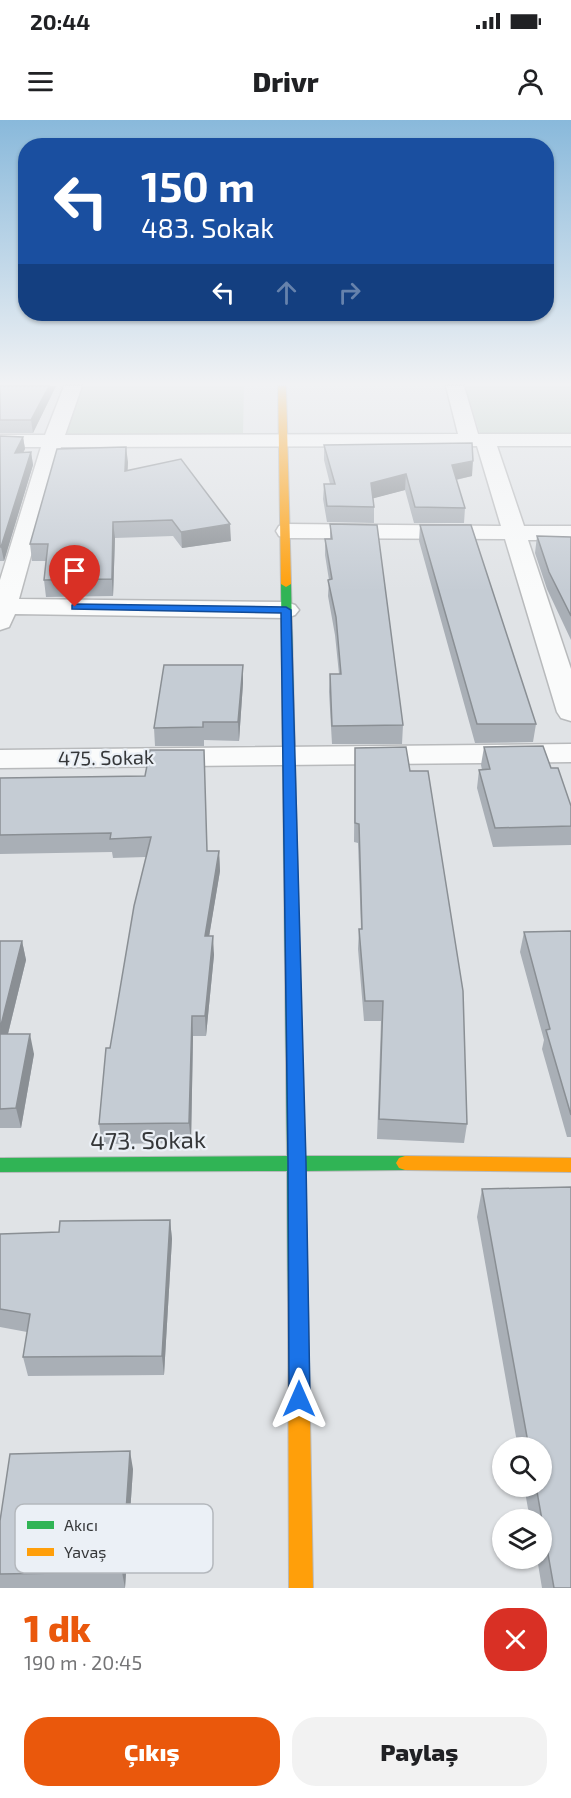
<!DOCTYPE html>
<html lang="tr">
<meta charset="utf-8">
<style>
:root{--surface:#fff;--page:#f2f2f2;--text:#202124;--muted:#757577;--accent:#ea580c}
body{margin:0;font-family:"Exo 2",sans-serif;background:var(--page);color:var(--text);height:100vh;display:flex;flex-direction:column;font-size:22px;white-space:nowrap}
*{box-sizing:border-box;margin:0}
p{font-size:20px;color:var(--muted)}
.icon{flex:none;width:33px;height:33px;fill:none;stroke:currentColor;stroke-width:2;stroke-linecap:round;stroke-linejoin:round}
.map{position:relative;height:1468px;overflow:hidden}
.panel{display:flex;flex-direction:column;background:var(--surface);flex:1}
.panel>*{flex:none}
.banner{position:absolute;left:18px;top:18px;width:536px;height:183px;border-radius:24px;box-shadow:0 2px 4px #0004;background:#1a4fa0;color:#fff;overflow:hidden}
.buttons{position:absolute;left:492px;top:1317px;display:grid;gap:12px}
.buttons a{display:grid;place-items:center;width:60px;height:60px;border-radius:50%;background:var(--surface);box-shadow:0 2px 4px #0004;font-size:30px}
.pin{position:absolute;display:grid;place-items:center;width:51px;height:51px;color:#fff;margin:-62px -26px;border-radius:50% 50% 50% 0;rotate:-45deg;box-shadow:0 0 6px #0007}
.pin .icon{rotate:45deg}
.me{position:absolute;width:66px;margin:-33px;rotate:0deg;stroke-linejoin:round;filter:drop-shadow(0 0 4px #0008)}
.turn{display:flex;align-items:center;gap:21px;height:126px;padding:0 24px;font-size:27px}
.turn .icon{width:78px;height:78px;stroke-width:2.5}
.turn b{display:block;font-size:42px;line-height:51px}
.lanes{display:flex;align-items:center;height:57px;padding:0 24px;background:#0003;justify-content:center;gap:30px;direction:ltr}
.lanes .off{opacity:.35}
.round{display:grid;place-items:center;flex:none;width:63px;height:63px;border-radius:24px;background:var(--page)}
.headline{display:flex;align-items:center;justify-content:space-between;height:102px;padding:0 24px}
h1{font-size:36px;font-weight:800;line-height:45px;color:var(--accent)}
.button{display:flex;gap:12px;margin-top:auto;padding:12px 24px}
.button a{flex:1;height:69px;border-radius:24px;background:var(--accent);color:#fff;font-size:24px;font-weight:800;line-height:69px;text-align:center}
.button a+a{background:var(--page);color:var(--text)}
.status{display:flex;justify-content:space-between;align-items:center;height:42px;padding:0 30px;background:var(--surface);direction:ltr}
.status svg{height:16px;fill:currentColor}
header{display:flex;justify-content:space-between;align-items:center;height:78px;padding:0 24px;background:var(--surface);font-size:27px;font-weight:800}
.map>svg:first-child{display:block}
.green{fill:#c3d2c9}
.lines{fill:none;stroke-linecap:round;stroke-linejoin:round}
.street-casing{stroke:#b8babc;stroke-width:3}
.fast-casing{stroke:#b8babc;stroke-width:2}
.slow-casing{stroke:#b8babc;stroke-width:2}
.street{fill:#fafbfb;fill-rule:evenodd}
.fast{fill:#30b455;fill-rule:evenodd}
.slow{fill:#ff9f0a;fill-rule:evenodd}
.wall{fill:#a9afb6}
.shaded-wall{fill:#8a8f94}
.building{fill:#c5ccd4;stroke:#8a8f94;stroke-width:1.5}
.route{fill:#1a73e8;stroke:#114b97;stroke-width:1.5}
.labels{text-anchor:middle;stroke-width:4.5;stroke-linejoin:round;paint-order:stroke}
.street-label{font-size:20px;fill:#353739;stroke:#ebf0f6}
.near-street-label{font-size:24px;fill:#353739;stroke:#ebf0f6}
.key{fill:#ebf0f6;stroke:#b4b8bd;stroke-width:1.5}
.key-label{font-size:16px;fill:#353739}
</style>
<div class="status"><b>20:44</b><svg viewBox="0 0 49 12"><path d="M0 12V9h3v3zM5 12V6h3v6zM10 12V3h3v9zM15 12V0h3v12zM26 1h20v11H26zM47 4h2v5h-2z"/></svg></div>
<header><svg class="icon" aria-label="menu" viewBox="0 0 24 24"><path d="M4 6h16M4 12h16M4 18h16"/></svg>Drivr<svg class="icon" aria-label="person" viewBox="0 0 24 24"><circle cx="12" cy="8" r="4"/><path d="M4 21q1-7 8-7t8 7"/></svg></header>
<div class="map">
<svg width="571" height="1468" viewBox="0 0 571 1468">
<rect width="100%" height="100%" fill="#e0e3e6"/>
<path class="green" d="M80,266h164l-1,49 -179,1z
M464,266h107v48h-91z"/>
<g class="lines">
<defs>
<path id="street" d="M64,266h18l-17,49 393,-1 -12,-48h18l14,48h93v12h-74l27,80h47v14h-43l43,129v52l-10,-3 -4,-6 -52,-173 -218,-1 -8,-2 -3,-5 3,-5 8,-2 214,2 -24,-80 -416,1 -42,152 267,3 9,3 4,5 -4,5 -9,3 -271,-4 -6,13 -9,3v-50l41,-133h-41v-12h45z
M571,624v18l-571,6v-18z"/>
<path id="fast" d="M286,461l5,3 13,572h101l6,2 3,5 -3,5 -6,2 -100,1 3,132 -3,6 -7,3 -7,-3 -3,-6 -1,-132 -287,1v-14l287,-2 -6,-572z"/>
<path id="slow" d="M278,266h8l5,198 -5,3 -5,-3z
M405,1036l166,2v14l-166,-2 -6,-2 -3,-5 3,-5z
M298,1174l7,3 3,6 5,285h-24l-1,-285 3,-6z"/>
</defs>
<use href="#street" class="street-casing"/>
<use href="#fast" class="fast-casing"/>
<use href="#slow" class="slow-casing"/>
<use href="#street" class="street"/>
<use href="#fast" class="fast"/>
<use href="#slow" class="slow"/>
</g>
<path class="wall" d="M0,266h56l-23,47h-33z
M0,316l23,1 2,12 -2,3h8l2,13 -29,96h-4z
M324,325l148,31 -16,4 9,28 -1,15h-50l-9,-33 -32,8 1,9v16l-47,-1 -4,-23 1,-15h6l-6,-24z
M128,342l-1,8 104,71 -49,7 -9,-12 -58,2 -2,58 -67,1 -2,-17 2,-19h-14l-2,-17z
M330,404l73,201 -1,19h-70l-3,-52 1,-18h9l-4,-39 -7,-39 1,-16 -4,-25v-16h5z
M420,405l116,199 -3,18 -58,1 -56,-202z
M537,416l34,1v103l-24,-51 -12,-36z
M243,545v18l-4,58 -35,-1v6h-49l-1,-18z
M484,627l67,21 20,38v39l-78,2 -16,-59 2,-18h3l-1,-5z
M355,628l55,23 57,353 -3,19 -87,-4 4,-118h-17l-6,-72 1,-20h2l-3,-86 -4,-1z
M0,658l208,73h11l1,20 -11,65 5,19 -8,81h-13l-2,107 -89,1 -3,-20 11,-76 36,-191 -33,1 -1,-6 -112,2z
M571,811v206h-4l-25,-88 2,-9 -24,-88 4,-20z
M0,821h22l4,19 -18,74 26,20 -13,74h-21z
M571,1067v401h-29l-5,-30h5v-38h-12l-6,-34h18v-38h-24l-41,-231 5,-28z
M170,1100l2,19 -8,136 -136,1 -5,-19 4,-25 -27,-5v-93l59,-2z
M133,1349l-8,119h-125v-67z"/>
<path class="shaded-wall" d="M49,266h7l-23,47 -2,-13z
M23,317l2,12 -8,17 -2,-13z
M126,327l2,15 -1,24 -2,-15z
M31,332l2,13 -29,96 -3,-14z
M473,341l-1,15 -22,5 2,-16z
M406,354l-1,16 -34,9v-16z
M113,402l2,16 -2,58 -1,-17z
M230,404l1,17 -49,7 -1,-16z
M243,545v18l-4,58 -1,-19z
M219,731l1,20 -14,84 -1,-19z
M213,816l1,19 -8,81 -1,-20z
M22,821l4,19 -23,94 -3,-13v-12z
M192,896l1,20 -2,107 -2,-20z
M30,914l4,20 -13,74 -5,-20z
M170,1100l2,19 -8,136 -2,-19z
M130,1331l3,18 -8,119 -3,-16z"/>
<path class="building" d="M0,266h49l-18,34h-31z
M0,316l23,1 -8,16 16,-1 -30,95h-1z
M472,323l1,18 -21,4 13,43 -50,-1 -9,-33 -35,9 3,24 -47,-1 -3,-22h11l-11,-39z
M126,327l-1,24 56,-12 49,65 -49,8 -9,-12 -59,2 -1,57 -68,1 4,-36h-18l27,-95z
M330,404l47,1 26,200 -71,1 -2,-52h11l-5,-57 -8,-37 4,-1 -7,-40h7z
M420,405h51l65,199h-59z
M537,416l34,1v79l-22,-44z
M164,545h79l-5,57h-35v5l-49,1z
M543,626l8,22h7l13,38v20l-76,2 -16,-58 11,-1 -6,-22z
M406,627l4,24h18l35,220 4,133 -88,-5 4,-118h-18l-6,-72h3l-3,-105 -4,-1v-75z
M150,630h54l3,101h12l-14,85h8l-8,80h-13l-3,107 -90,1 7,-76h4l24,-142 17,-69 -41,2 1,-6 -111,2v-57l145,-2z
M571,811v184l-25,-85 4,-1 -26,-97z
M0,821h22l-22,88z
M0,914h30l-14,74 -16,1z
M571,1067v401h-17l-18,-102h6v-38h-13l-47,-259z
M170,1100l-8,136 -139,1 7,-43 -30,-5v-75l59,-2 1,-11z
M130,1331l-8,121 -122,2v-53l10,-67z"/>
<linearGradient id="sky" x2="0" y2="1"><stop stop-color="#89b9db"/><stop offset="0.56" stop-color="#f1f2f4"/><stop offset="1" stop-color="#f1f2f4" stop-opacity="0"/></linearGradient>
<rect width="571" height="471" fill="url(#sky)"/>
<path class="route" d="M75,484l211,3 5,3 15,552 4,237 -3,7 -8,3 -7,-3 -3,-7 -1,-237 -7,-549 -209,-4v-4z"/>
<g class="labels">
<g class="street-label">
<text transform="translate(106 638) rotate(-1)" y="7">475. Sokak</text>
</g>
<g class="near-street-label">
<text transform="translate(148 1021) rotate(-1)" y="8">473. Sokak</text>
</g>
</g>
<rect x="15" y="1384" width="198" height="69" rx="9" class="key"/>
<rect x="27" y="1401" width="27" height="8" fill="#30b455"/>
<rect x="27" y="1428" width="27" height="8" fill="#ff9f0a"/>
<g class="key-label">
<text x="64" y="1411">Akıcı</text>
<text x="64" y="1438">Yavaş</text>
</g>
</svg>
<div class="buttons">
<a><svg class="icon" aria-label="search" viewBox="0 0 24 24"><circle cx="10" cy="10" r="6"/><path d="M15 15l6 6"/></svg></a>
<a><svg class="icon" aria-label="layers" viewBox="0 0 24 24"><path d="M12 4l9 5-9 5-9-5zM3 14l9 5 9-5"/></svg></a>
</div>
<div class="pin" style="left:75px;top:487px;background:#d93025"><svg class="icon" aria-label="arrive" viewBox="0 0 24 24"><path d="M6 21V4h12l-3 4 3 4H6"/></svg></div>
<svg class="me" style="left:299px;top:1279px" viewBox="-20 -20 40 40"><path d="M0-17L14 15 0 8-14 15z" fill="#1a73e8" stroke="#fff" stroke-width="4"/></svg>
<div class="banner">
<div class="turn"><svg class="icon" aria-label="left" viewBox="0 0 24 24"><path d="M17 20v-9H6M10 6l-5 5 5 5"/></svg><div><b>150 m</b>483. Sokak</div></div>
<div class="lanes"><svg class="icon" aria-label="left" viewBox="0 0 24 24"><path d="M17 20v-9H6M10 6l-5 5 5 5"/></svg><svg class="icon off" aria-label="ahead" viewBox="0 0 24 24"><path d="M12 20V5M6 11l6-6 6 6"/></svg><svg class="icon off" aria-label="right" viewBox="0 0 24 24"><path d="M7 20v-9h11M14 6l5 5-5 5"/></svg></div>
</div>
</div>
<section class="panel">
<div class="headline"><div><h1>1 dk</h1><p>190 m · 20:45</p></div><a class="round" style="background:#d93025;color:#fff"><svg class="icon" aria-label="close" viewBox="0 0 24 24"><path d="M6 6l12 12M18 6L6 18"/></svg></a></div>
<div class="button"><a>Çıkış</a><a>Paylaş</a></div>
</section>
